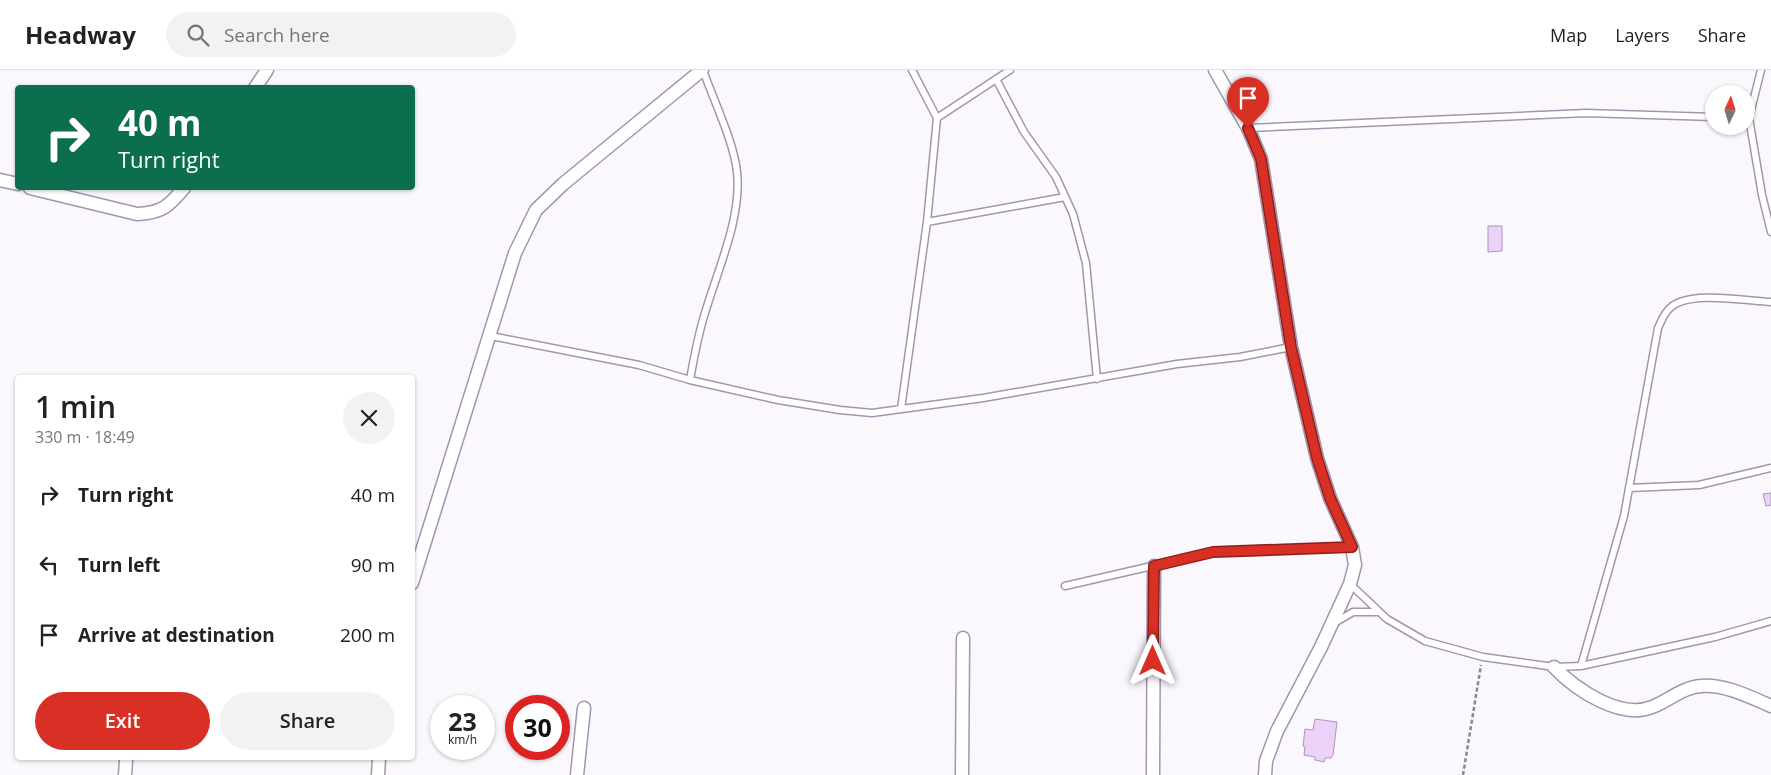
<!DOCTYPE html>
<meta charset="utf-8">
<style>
:root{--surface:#fff;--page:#f2f2f2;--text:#222;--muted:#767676;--line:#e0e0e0;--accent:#d93025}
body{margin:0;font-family:"Open Sans",sans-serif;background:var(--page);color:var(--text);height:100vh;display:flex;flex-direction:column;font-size:19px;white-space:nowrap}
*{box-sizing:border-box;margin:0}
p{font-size:16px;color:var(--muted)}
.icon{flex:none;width:28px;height:28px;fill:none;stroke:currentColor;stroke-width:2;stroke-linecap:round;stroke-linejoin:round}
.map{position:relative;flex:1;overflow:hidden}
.panel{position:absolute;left:15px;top:305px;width:400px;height:385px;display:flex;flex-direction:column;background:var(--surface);border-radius:5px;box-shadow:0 1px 4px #0004}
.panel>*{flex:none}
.guide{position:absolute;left:15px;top:15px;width:400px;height:105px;border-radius:5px;box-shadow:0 1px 4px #0004;background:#0b6e4f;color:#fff;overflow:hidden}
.needle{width:32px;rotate:4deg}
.tools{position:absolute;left:1705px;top:15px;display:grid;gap:10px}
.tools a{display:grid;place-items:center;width:50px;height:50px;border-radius:50%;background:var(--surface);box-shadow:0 1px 4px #0004;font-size:25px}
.speed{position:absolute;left:430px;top:625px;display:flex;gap:10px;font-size:25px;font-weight:700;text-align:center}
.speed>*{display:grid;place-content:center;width:65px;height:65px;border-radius:50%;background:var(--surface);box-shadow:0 1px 4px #0004;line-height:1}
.speed small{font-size:12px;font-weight:400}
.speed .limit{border:8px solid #d22;background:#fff;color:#111}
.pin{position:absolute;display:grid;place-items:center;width:42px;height:42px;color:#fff;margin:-51px -21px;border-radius:50% 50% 50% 0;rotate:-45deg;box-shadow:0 0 5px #0007}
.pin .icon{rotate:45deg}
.me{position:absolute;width:55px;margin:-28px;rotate:0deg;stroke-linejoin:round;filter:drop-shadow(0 0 4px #0008)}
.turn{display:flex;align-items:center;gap:18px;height:105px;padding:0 20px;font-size:22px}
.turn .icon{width:65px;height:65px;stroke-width:2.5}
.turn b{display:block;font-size:35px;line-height:42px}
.round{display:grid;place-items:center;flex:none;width:52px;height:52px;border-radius:26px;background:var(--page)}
.summary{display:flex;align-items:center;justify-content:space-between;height:85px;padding:0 20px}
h1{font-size:30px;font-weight:600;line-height:38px}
.action{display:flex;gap:10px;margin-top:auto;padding:10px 20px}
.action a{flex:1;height:58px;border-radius:30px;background:var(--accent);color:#fff;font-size:20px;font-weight:600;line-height:58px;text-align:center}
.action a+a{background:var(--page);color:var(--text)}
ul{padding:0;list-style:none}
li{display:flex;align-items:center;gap:15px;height:70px;padding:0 20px}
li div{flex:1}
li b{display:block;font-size:19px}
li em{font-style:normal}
header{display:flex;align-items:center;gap:30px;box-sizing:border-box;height:70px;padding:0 25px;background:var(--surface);border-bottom:1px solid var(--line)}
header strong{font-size:24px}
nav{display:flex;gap:28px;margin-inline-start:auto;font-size:18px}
.search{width:350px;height:45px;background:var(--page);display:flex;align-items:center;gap:12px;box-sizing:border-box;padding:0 18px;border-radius:28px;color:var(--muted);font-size:19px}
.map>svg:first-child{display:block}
.building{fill:#ecd1f8;stroke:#a999b1}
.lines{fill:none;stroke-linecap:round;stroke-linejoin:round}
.service-casing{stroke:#a495ae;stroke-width:9}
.minor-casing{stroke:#a495ae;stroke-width:15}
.path{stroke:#8a868e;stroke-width:2.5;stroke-dasharray:4 2.5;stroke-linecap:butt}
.service{stroke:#fff;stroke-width:6}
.minor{stroke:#fff;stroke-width:12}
.route-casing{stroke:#8d1f18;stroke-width:12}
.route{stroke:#d93025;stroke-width:9}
</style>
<header>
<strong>Headway</strong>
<div class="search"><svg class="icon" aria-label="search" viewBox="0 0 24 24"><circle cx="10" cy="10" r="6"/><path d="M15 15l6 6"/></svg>Search here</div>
<nav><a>Map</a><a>Layers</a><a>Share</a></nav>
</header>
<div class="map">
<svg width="1771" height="705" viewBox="0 0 1771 705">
<rect width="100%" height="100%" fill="#faf7fd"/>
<path class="building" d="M1488,156h14v25l-14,1z
M1771,423v12l-5,1 -3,-12z
M1315,649l22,3 -4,33 -2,3h-6l-1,4 -9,-2v-3l-11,-2 1,-8 -2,-1 2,-17 8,1z"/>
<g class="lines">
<defs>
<path id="service" d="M1761,0l-12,48 13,77 9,37
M996,9l28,53 32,45 17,37 13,49 11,116
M937,48l73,-48
M1248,58l338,-15 128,4
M927,152l138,-25
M491,266l148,29 51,15 88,20 62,10 32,3 111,-15 194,-34 63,-7 51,-10
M690,310c4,-23 8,-45 15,-67 13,-44 37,-96 32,-141 -3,-30 -24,-73 -34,-102
M901,339l26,-187 10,-104 -25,-48
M1629,418l70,-3 72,-17
M1350,514l37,35 38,22 58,16 71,10 27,-1 134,-29 56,-16
M1065,516l148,-34 139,-5
M1336,552l17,-10h26
M1581,596l43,-150 34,-188c3,-6 6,-15 12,-20 19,-18 76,-7 101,-6"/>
<path id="minor" d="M1215,0l33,58 13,31 30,188 26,111 13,40 22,49 3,18 -5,19 -29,63 -44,84 -11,30 -1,14
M255,18l12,-18
M0,110l18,4
M30,118l107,26c25,-1 32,-8 47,-26
M412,513l103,-330 21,-43 27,-26 139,-114
M1554,597c21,22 66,53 98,40 16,-6 31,-20 49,-21 24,-2 49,11 70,20
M125,705l1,-15
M378,705l1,-17
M577,705l7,-67
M962,705l1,-137
M1153,705l1,-209"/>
</defs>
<use href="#service" class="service-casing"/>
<use href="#minor" class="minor-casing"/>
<path class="path" d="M1463,705l18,-110"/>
<use href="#service" class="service"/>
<use href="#minor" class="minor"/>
</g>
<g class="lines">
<defs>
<path id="route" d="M1153,591l1,-95 59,-14 139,-5 -22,-49 -13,-40 -26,-111 -30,-188 -13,-31"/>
</defs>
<use href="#route" class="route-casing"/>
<use href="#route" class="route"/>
</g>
</svg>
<div class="tools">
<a><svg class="needle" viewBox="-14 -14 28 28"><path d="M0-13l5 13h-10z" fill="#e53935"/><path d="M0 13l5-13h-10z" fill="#767676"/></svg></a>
</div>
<div class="speed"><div>23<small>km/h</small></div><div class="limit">30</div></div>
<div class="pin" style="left:1248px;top:58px;background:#d93025"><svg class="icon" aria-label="arrive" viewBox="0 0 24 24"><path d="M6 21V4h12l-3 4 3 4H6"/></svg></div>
<svg class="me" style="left:1153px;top:591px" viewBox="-20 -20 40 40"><path d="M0-17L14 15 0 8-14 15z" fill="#d93025" stroke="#fff" stroke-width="4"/></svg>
<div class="guide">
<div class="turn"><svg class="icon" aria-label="right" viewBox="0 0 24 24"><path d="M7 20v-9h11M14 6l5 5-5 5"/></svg><div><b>40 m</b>Turn right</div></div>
</div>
<section class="panel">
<div class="summary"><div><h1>1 min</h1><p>330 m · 18:49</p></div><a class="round"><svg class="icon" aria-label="close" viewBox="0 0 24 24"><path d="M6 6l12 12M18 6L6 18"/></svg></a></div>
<ul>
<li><svg class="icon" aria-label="right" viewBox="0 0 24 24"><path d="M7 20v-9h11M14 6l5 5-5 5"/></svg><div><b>Turn right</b></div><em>40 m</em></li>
<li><svg class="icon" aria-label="left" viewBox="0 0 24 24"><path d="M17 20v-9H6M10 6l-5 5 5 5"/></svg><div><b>Turn left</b></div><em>90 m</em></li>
<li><svg class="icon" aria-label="arrive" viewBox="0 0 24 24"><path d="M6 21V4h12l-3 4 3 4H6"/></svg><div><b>Arrive at destination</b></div><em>200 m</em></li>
</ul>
<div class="action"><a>Exit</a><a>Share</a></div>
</section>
</div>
